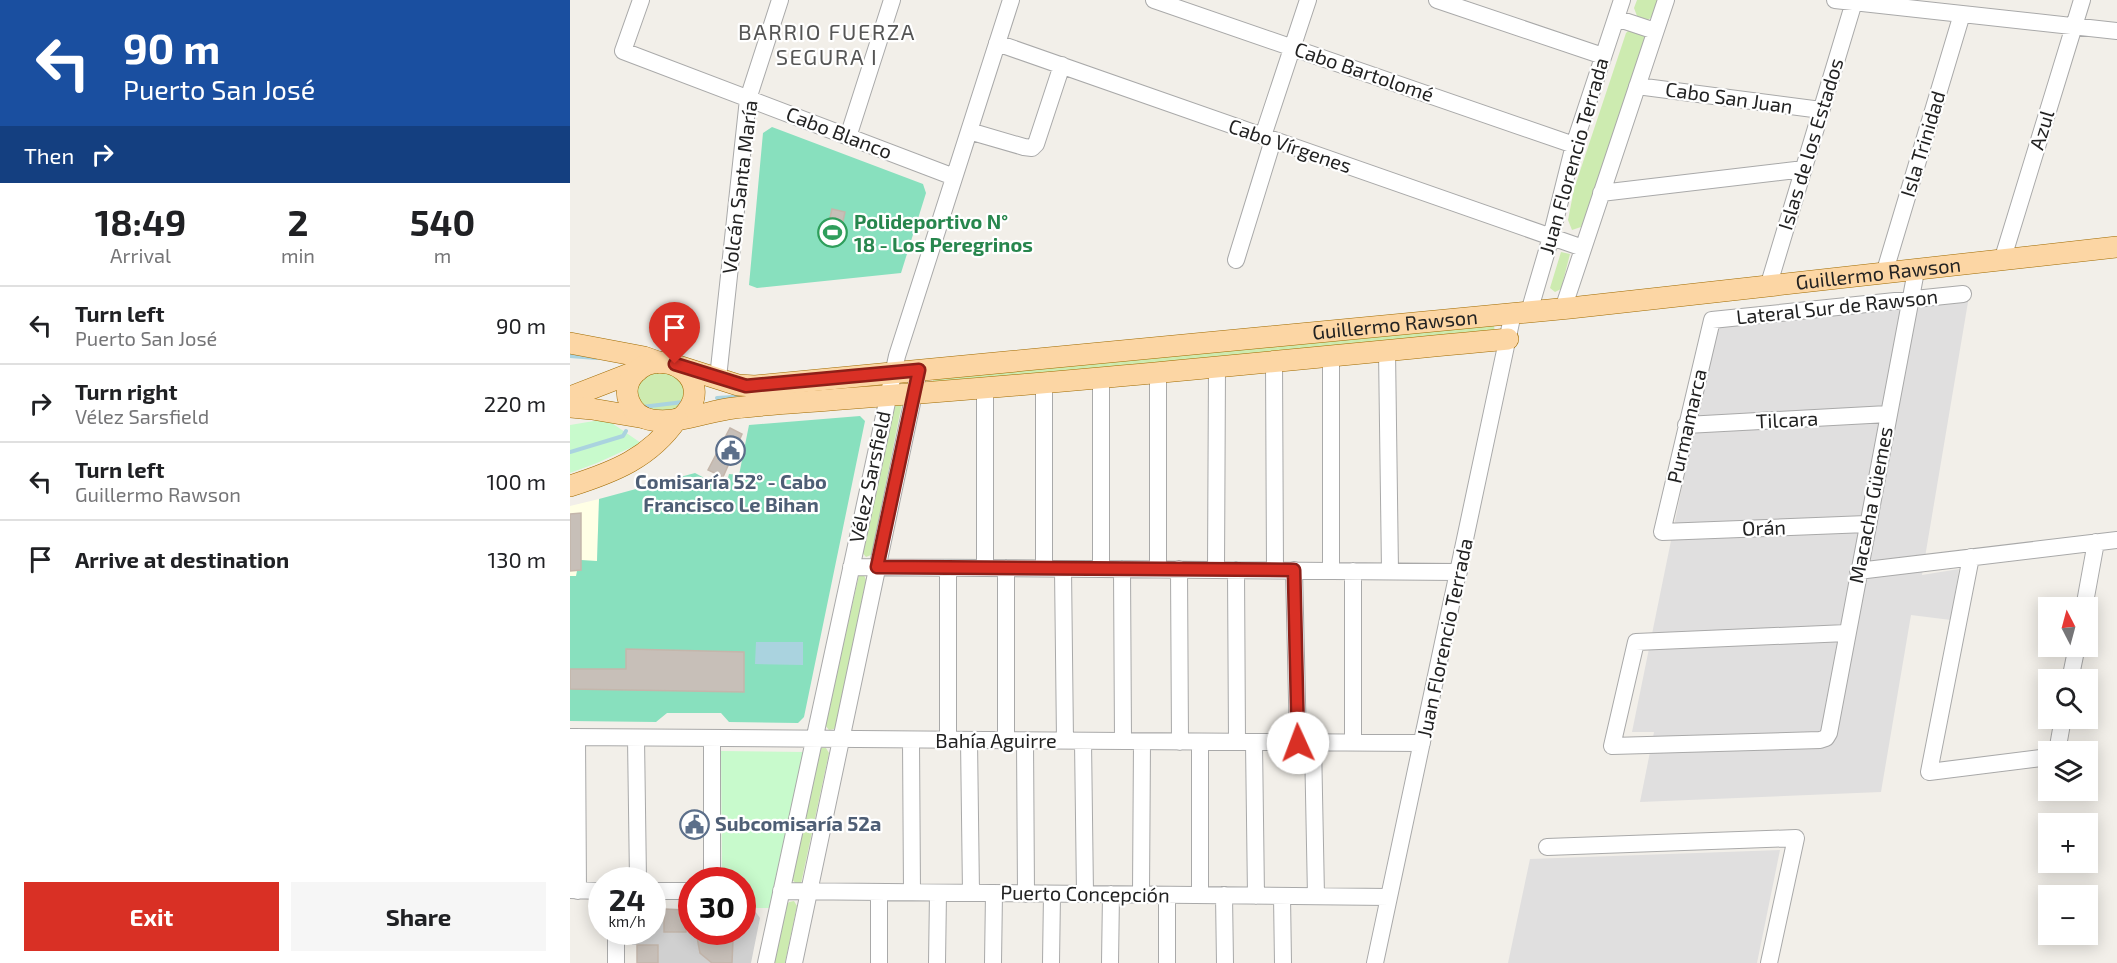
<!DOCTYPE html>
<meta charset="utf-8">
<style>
:root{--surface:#fff;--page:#f6f6f6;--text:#202124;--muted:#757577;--line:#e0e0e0;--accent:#d93025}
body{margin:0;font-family:"Exo 2",sans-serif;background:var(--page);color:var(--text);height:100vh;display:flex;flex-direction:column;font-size:22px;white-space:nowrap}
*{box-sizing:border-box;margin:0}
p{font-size:20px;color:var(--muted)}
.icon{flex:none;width:33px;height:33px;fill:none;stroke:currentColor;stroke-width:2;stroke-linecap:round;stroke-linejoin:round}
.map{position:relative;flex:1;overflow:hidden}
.side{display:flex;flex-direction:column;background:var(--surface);width:570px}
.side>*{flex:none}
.top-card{background:#1a4fa0;color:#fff;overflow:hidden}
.needle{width:39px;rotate:354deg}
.controls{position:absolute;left:1468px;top:597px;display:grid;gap:12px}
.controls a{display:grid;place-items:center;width:60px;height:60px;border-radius:0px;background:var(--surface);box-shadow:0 3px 15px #0003;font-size:30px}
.speed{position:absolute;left:18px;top:867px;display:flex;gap:12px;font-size:30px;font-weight:700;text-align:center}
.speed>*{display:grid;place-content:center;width:78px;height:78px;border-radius:50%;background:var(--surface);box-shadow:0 3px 15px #0003;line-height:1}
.speed small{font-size:15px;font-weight:400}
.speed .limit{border:9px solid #d22;background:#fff;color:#111}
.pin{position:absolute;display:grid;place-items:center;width:51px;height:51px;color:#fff;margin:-62px -26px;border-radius:50% 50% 50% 0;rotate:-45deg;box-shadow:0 0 6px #0007}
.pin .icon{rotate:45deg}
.me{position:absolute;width:66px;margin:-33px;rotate:358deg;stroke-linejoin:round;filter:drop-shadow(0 0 4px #0008)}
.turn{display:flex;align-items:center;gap:21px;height:126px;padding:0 24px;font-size:27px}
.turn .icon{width:78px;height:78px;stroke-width:2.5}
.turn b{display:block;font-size:42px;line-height:51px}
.then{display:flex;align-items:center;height:57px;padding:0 24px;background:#0003;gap:12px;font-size:22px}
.eta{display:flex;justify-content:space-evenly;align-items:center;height:102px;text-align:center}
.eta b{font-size:36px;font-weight:700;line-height:42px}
.button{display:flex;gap:12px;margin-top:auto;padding:12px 24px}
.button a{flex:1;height:69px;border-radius:0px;background:var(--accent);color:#fff;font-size:24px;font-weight:700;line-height:69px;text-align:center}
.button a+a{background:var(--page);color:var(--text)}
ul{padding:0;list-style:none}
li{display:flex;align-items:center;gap:18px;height:78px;padding:0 24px;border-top:2px solid var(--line)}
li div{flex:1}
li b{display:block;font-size:22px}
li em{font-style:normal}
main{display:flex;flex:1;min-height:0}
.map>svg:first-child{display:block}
.residential{fill:#e0dfdf}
.education{fill:#ffffe5}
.religious{fill:#d0d0d0}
.grass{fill:#cdebb0}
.park{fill:#c8facc}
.pitch{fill:#88e0be}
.water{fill:#aad3df}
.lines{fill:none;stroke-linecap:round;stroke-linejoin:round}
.stream{stroke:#aad3df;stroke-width:4}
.building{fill:#c7bfb8;stroke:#c4b6ab;stroke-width:1.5}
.minor-casing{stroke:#a9a9a9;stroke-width:18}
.major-casing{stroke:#a06b00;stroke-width:22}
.minor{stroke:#fff;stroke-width:16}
.major{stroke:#fcd6a4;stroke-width:21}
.route-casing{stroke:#8d1f18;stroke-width:15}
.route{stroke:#d93025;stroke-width:10}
.labels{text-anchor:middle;stroke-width:4.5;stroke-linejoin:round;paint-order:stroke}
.street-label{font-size:20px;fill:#222;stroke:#fff}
.leisure-label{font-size:20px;font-weight:bold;fill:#27864d;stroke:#fff;text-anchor:start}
.service-label{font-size:20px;font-weight:bold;fill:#4e5e75;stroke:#fff}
.quarter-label{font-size:22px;letter-spacing:1.5px;fill:#555;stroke:#fff}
</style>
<main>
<section class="side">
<div class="top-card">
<div class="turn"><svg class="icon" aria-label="left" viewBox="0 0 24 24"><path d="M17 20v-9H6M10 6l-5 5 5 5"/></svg><div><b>90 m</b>Puerto San José</div></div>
<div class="then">Then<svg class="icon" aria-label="right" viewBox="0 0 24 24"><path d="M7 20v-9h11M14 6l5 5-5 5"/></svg></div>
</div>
<div class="eta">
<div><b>18:49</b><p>Arrival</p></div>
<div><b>2</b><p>min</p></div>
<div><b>540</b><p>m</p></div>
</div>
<ul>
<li><svg class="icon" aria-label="left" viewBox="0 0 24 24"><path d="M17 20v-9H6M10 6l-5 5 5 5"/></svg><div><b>Turn left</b><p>Puerto San José</p></div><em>90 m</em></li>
<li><svg class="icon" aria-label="right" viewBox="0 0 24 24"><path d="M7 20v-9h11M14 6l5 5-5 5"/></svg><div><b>Turn right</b><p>Vélez Sarsfield</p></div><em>220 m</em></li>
<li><svg class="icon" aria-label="left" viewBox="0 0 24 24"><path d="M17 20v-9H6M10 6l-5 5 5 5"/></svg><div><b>Turn left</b><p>Guillermo Rawson</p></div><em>100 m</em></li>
<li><svg class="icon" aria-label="arrive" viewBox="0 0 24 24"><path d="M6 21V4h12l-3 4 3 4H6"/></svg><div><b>Arrive at destination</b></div><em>130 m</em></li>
</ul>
<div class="button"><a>Exit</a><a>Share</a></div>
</section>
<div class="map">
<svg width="1547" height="963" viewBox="0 0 1547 963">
<rect width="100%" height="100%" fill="#f2efe9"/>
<path class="residential" d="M1398,302l-46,273 37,-6 -8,51 -40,-5 -30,177 -241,10 14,-70h-22l83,-407z
M1210,850l-23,113h-249l22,-104z"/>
<path class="education" d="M29,499l-2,62 -16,9 -4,6h-7v-70z"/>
<path class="religious" d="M83,909l38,1 1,22h50l1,-21h12l5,7 -9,45h-114v-18h-5v-13h20z"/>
<path class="grass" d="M1067,0h22l-5,15 -6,5 -11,-4 -3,-8z
M1060,29l15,4 1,6 -62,181 -3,7 -9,3 -4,-10 6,-31 52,-156z
M991,252l9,2 -9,35 -6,3 -5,-4z
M924,325l1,9 -562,51v-9z
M80,370l34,6 1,30 -24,9 -25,-11 2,-27z
M332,403l-30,149 -1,3 -5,2 -5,-6 32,-146z
M289,575h5l2,5 -30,145 -2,4 -5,1 -4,-5z
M251,748h5l3,5 -27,126 -1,4 -5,1 -5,-6z
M224,901l3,5 -12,57h-11l13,-58 2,-3z"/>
<path class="park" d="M36,419l35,24 -44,20 -27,10v-48z
M151,751l83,1 -34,156h-27l-1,-28h-20z"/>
<path class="pitch" d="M202,127l151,57 3,9 -25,80 -144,15 -8,-3 14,-152z
M290,416l5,5 -61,296 -6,6 -69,-1 -8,-9h-54l-11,9 -86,-1v-145h6l1,-5 4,-1v-10l16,1 2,-62 96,-26 30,16 4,-15 10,1 10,-50z"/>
<path class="water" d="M186,642h47v23l-48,-1z"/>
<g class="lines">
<path class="stream" d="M0,356l26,2
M147,398l32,-2
M72,407l41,-5
M0,452l53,-16 3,-5"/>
</g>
<path class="building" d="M262,209l13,3 -6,27 -13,-3z
M160,428l12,6 -19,43 -15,-7z
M11,513v57l-11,1v-57z
M56,649l118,3v40l-174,-3v-20h56z
M94,909l22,1v22h-22z
M126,932h43l-6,7 -1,24h-20l-12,-10z
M67,945h21v18h-21z"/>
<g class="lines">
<defs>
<path id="minor" d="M71,0l-18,51 331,126
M584,0l420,145
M867,0l166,56
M1265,0l282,31
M1046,18l39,13
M427,43l586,205
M1067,86l184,24
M399,131l55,16 8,1 4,-4 26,-79
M693,136l45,-136
M278,137l44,-137
M1031,193l203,-24
M666,260l37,-120
M1432,261l80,-261
M1314,274l78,-260
M1198,287l86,-285
M993,309l103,-309
M959,312l22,-75 23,-92 48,-145
M817,351l3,220
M704,361l1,209
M531,377v192
M148,378l30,-279 32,-99
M474,382v186
M415,387v181
M1116,425l202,-11
M1297,524l-205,8 50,-212 251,-26
M1401,557l-42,215 120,-15
M281,567l608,5
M378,568v172
M436,568v173
M493,569l2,172
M552,569l1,172
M588,569v-197
M609,569l1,173
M646,570l1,-203
M666,570l1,172
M724,570l4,173
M761,571v-215
M1288,571l259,-31
M1514,608l12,-66
M1277,633l-211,9 -24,104 208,-6 6,-2 3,-5 87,-462
M1500,680l7,-34
M0,737l852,6
M7,737l1,154
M66,738l2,142
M142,738v142
M341,740l1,152
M399,740l2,153
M455,741l1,153
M513,741l2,153
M684,743l2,153
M743,743l3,153
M783,743v-172
M1487,752l6,-34
M977,847l249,-9 -27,125
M0,890l32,1
M82,891h40
M211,891l608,6
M571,894l1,-152
M630,895v-153
M654,895l1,68
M712,896l1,67
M46,963v-31
M196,963l131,-607 114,-356
M224,963l125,-593
M309,963v-71
M367,963l1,-70
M423,963l1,-70
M481,963l1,-69
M540,963l1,-69
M597,963v-68
M805,963l138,-650"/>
<g id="major">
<path d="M0,343l74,14 17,6"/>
<path id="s1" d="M105,365l63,20 17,1 815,-78 547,-61"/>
<path d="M0,397l67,-26"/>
<path d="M0,407l22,2 53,9"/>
<path d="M111,418c39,-36 -17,-75 -46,-45 -17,17 -4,44 17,47 27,4 56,-9 82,-12 36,-4 72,-6 108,-9 223,-16 445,-39 666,-60"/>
<path d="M0,486c44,-14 80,-28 107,-67"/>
</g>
</defs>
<use href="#minor" class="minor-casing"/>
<use href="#major" class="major-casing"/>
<use href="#minor" class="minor"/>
<use href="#major" class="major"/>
</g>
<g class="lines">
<defs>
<path id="route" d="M105,364l71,22 173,-16 -42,197 417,3 4,173"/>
</defs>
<use href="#route" class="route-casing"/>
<use href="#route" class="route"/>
</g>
<defs>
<symbol id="stadium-ring" viewBox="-11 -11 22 22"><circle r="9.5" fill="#fff" stroke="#2e9e5b" stroke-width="1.5"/><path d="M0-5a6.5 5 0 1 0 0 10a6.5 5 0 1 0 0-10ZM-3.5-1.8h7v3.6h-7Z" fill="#2e9e5b"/></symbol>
<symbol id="civic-ring" viewBox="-11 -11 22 22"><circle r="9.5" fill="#fff" stroke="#5c6f8a" stroke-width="1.5"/><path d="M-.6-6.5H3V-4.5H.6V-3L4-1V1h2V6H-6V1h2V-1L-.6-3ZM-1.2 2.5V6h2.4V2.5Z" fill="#5c6f8a"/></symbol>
</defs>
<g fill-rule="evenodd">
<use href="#stadium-ring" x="246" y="216" width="33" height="33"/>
<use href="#civic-ring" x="144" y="434" width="33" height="33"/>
<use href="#civic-ring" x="108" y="808" width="33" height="33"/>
</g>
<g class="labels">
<g class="street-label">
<text transform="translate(794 72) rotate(19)" y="7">Cabo Bartolomé</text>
<text transform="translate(1159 98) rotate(8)" y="7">Cabo San Juan</text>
<text transform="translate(1472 130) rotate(-73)" y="7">Azul</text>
<text transform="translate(269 133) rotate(21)" y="7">Cabo Blanco</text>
<text transform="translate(1241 144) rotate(-73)" y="7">Islas de los Estados</text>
<text transform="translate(1353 144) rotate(-73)" y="7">Isla Trinidad</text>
<text transform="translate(720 146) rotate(19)" y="7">Cabo Vírgenes</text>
<text transform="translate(1004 156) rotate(-74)" y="7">Juan Florencio Terrada</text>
<text transform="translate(170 187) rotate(-83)" y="7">Volcán Santa María</text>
<text dy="7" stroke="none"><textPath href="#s1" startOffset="1212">Guillermo Rawson</textPath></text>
<text transform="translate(1267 307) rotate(-6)" y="7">Lateral Sur de Rawson</text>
<text dy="7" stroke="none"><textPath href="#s1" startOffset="726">Guillermo Rawson</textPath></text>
<text transform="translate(1217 420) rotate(-3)" y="7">Tilcara</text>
<text transform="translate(1117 426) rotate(-77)" y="7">Purmamarca</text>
<text transform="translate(300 477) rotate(-78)" y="7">Vélez Sarsfield</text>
<text transform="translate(1301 505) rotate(-79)" y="7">Macacha Güemes</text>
<text transform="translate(1194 528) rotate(-2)" y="7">Orán</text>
<text transform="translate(875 638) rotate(-78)" y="7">Juan Florencio Terrada</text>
<text x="426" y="748">Bahía Aguirre</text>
<text transform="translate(515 894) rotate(1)" y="7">Puerto Concepción</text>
</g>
<g class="leisure-label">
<text x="284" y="229">Polideportivo N°<tspan x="284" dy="23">18 - Los Peregrinos</tspan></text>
</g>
<g class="service-label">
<text x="161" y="489">Comisaría 52° - Cabo<tspan x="161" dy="23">Francisco Le Bihan</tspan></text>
<text x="145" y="831" text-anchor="start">Subcomisaría 52a</text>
</g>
<g class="quarter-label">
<text x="257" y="40">BARRIO FUERZA<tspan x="257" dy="25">SEGURA I</tspan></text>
</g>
</g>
</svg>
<div class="controls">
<a><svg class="needle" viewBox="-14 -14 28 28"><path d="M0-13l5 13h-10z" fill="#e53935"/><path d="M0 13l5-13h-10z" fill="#757577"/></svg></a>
<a><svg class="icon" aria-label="search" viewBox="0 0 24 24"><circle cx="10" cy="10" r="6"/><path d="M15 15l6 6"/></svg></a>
<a><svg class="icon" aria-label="layers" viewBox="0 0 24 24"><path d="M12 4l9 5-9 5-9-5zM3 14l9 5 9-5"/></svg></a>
<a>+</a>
<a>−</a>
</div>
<div class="speed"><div>24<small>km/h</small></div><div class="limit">30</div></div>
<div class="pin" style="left:105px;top:364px;background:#d93025"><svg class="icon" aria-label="arrive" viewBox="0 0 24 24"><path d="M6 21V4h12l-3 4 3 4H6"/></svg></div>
<svg class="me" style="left:728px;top:743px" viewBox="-20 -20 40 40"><circle r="19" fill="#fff"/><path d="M0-13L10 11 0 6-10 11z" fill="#d93025"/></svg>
</div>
</main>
